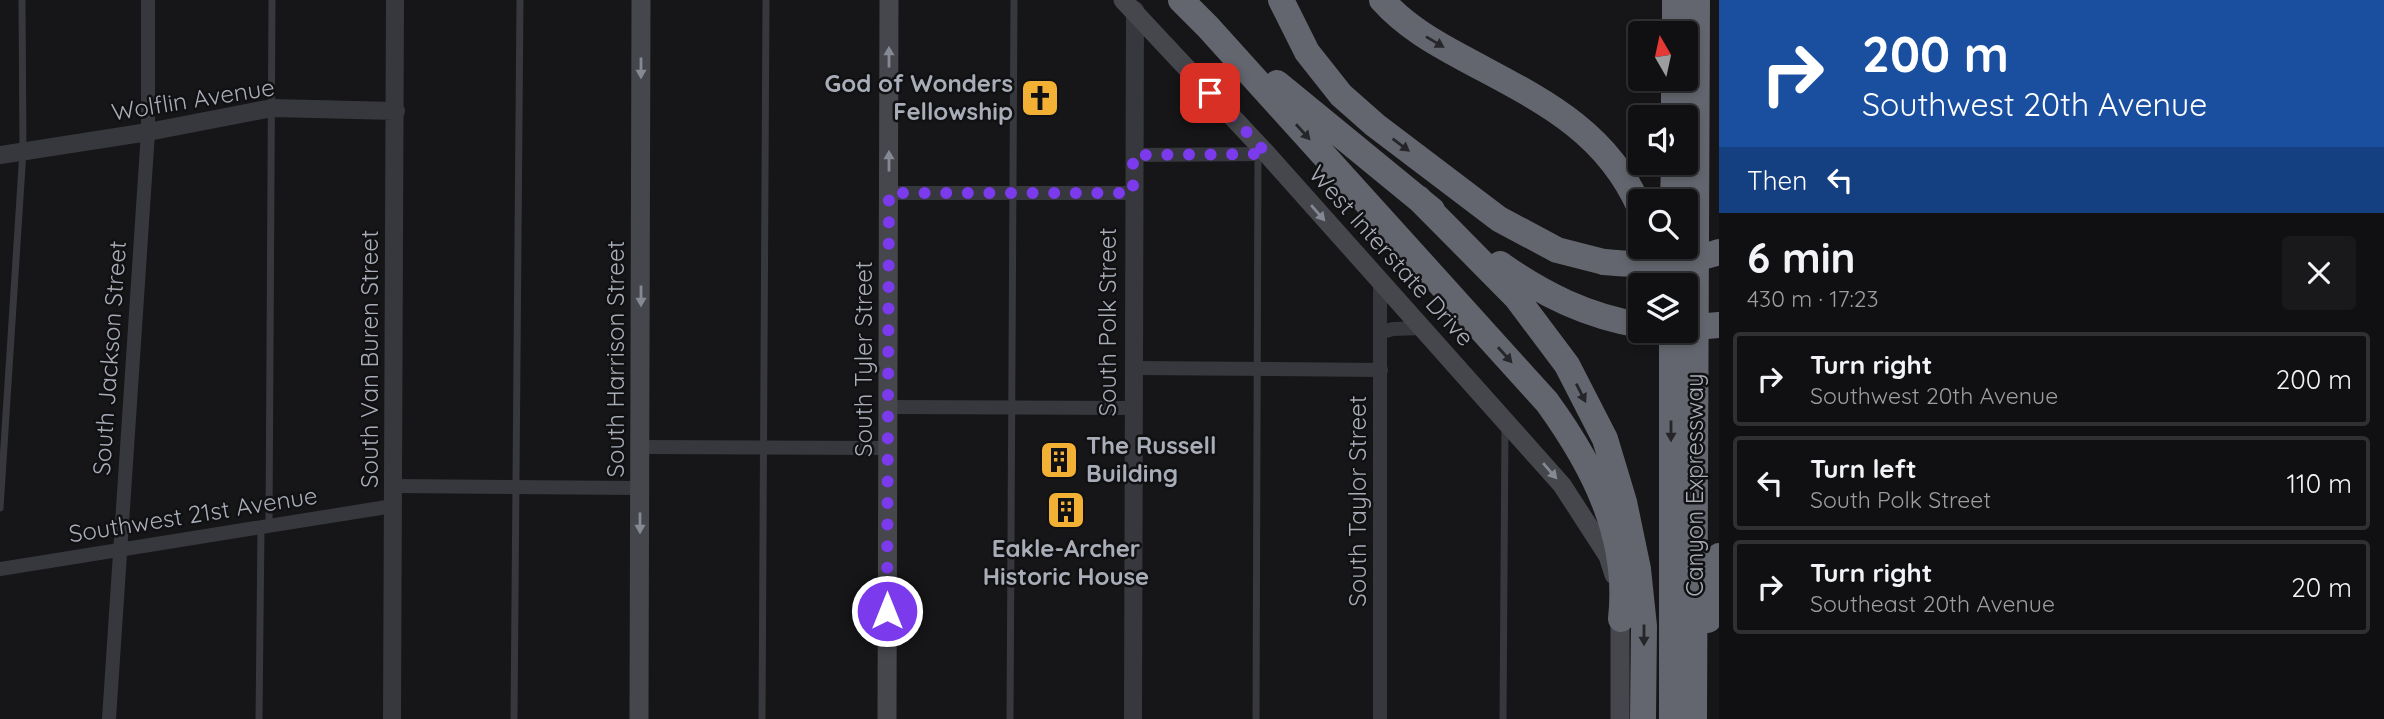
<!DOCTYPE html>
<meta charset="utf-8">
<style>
:root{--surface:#101012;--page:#19191b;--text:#f1f3f6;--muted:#9c9d9f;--line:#303032}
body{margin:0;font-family:Quicksand,sans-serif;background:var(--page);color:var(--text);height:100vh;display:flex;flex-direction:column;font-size:26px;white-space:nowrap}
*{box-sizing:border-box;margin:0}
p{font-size:23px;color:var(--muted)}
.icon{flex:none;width:38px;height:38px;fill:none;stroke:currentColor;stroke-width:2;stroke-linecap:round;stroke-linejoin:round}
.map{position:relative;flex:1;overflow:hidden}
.sheet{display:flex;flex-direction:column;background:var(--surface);width:665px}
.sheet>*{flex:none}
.hud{background:#1a4fa0;color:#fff;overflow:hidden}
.needle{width:46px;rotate:351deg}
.controls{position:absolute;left:1628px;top:21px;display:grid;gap:14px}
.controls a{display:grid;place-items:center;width:70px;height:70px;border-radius:7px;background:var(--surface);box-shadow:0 4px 10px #0003,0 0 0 2px var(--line);font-size:35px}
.pin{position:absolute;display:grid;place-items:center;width:60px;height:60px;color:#fff;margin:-30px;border-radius:14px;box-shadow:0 4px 10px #0006}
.me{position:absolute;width:77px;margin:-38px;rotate:0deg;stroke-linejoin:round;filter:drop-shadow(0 0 5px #0008)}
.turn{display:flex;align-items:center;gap:24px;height:147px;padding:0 28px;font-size:32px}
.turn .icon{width:91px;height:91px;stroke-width:2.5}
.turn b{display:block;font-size:49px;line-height:60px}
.then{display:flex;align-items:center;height:66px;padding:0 28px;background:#0003;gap:14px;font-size:26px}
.round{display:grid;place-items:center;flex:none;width:74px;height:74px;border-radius:7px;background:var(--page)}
.head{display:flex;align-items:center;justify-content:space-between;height:119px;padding:0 28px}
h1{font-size:42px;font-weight:700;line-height:52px}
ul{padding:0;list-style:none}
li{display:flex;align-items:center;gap:21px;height:94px;margin:0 14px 10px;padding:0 14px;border:4px solid var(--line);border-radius:7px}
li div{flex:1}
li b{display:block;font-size:26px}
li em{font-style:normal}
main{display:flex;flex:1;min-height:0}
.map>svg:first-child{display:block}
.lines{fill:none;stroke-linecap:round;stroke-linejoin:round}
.service{stroke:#37383d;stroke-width:7}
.minor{stroke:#37383d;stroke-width:14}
.tertiary{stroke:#37383d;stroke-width:18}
.secondary{stroke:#45474d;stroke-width:19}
.motorway{stroke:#63666e;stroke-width:26}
.motorway-bridge{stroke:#63666e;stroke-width:26}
.oneway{fill:#26262a}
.oneway2{fill:#858993}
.route{stroke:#7c3aed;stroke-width:12;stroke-dasharray:0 21.6}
.labels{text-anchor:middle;stroke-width:5;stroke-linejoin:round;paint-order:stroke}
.poi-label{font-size:24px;font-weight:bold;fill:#a8adb8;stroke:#111113;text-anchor:end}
.street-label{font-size:24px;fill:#a8adb8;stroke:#111113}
</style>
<main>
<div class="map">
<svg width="1719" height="719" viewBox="0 0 1719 719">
<rect width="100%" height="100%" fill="#161618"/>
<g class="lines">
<path class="service" d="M0,508l23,-357 -1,-151
M269,526l3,-526
M259,719l2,-192
M514,719l6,-719
M762,719l4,-719
M1010,719l4,-719
M1256,719l2,-565
M1503,719l2,-293"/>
<path class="minor" d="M1133,155l134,-1
M889,193h244
M1380,283v436
M1382,332l11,-3 30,-1
M1133,368l248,2
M888,407l245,1
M640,447l247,1
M394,486l246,2
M0,569l393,-63
M109,719l39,-587v-132"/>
<path class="tertiary" d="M0,155l148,-23 124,-24 124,3
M392,719l3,-719
M1133,719l2,-709"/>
<path class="secondary" d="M1123,0l144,154 295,331 46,71 6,19
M1620,608v111
M639,719l2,-719
M887,719l2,-719"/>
<path class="motorway" d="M1181,0l27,27 339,375c47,65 83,135 74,217
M1281,0l26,52 34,43 34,30 124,94 58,31 47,12
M1382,0c23,26 53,43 83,59 72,39 140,69 175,149
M1675,33v-33
M1277,83l155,127
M1674,117v-38
M1418,198l98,99 51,68 38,74 19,63 14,67 6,57 -1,93
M1673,201l1,-38
M1653,247l8,38
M1500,264c44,31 87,52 140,61
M1708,620l11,-64
M1672,719v-388
M1694,719l3,-719"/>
<path class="motorway-bridge" d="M1604,262c39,4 78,3 115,-10
M1685,328l34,-3"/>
</g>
<defs><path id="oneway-solid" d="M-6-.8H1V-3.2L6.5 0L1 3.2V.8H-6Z" transform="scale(1.75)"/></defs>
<g class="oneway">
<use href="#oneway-solid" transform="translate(1435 42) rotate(31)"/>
<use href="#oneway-solid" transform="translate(1303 132) rotate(48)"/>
<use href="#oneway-solid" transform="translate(1401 145) rotate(37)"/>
<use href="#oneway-solid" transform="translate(1505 355) rotate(48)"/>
<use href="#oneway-solid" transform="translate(1581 393) rotate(63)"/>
<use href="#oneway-solid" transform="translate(1671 431) rotate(90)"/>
<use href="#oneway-solid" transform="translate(1644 635) rotate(90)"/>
</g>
<g class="oneway2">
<use href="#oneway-solid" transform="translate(889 57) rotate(-90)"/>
<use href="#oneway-solid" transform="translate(641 68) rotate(90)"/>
<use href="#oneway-solid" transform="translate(889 161) rotate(-90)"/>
<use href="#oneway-solid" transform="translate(1318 213) rotate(49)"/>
<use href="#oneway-solid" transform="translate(641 296) rotate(90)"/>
<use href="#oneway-solid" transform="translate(1550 471) rotate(49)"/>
<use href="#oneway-solid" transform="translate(640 523) rotate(90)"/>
</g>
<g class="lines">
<path class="route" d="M887,611l2,-418h244v-38l134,-1 -57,-61"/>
</g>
<defs>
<symbol id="church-square" viewBox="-11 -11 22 22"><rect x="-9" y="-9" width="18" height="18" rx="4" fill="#f2b134" stroke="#111113"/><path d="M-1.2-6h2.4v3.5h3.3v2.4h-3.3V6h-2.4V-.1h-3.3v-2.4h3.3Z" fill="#111"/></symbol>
<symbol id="building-square" viewBox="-11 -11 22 22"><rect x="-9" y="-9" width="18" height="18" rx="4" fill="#f2b134" stroke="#111113"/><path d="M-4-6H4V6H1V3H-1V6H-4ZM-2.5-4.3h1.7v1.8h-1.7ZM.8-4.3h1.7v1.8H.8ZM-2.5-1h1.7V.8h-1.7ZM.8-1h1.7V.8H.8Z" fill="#111"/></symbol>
</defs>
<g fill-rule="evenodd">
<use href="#church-square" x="1018" y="76" width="44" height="44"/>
<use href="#building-square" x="1037" y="438" width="44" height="44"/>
<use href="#building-square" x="1044" y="488" width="44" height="44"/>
</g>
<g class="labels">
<g class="poi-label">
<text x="1013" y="92">God of Wonders<tspan x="1013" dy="28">Fellowship</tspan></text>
<text x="1086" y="454" text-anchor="start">The Russell<tspan x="1086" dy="28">Building</tspan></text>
<text x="1066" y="557" text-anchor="middle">Eakle-Archer<tspan x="1066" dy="28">Historic House</tspan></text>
</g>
<g class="street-label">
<text transform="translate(193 100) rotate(-9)" y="8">Wolflin Avenue</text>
<text transform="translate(1391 256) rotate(48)" y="8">West Interstate Drive</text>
<text transform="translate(1108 322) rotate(-90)" y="8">South Polk Street</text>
<text transform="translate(110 358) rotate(-86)" y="8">South Jackson Street</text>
<text transform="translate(370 359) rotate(-90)" y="8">South Van Buren Street</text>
<text transform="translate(616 359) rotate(-90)" y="8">South Harrison Street</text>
<text transform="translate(864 359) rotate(-90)" y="8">South Tyler Street</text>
<text transform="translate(1695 485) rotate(-90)" y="8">Canyon Expressway</text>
<text transform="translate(1358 501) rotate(-90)" y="8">South Taylor Street</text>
<text transform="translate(193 515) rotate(-9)" y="8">Southwest 21st Avenue</text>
</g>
</g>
</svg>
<div class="controls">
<a><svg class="needle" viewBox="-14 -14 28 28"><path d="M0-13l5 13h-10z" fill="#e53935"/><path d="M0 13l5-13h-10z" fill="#9c9d9f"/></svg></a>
<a><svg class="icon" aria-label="sound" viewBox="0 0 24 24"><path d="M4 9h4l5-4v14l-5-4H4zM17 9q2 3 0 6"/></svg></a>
<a><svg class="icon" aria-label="search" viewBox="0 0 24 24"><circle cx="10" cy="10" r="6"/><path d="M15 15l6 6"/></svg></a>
<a><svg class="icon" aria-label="layers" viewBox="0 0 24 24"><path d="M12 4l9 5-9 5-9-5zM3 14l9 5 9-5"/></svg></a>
</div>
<div class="pin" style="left:1210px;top:93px;background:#d93025"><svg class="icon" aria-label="arrive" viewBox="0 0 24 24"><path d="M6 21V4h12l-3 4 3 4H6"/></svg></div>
<svg class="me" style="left:887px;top:611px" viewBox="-20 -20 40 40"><circle r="17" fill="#7c3aed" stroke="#fff" stroke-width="3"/><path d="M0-11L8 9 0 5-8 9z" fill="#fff"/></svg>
</div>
<section class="sheet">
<div class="hud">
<div class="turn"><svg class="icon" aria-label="right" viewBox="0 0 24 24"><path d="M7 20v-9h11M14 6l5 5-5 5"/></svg><div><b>200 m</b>Southwest 20th Avenue</div></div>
<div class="then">Then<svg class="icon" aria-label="left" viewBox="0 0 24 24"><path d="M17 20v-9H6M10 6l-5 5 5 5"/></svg></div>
</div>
<div class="head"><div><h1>6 min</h1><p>430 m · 17:23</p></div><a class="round"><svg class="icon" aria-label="close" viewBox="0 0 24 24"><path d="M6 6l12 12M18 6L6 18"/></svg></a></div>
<ul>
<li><svg class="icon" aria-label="right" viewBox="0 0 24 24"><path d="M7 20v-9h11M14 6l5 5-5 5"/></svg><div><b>Turn right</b><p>Southwest 20th Avenue</p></div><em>200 m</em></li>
<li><svg class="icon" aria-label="left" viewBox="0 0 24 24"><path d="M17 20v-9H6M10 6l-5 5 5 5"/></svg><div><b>Turn left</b><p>South Polk Street</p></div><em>110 m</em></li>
<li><svg class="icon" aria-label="right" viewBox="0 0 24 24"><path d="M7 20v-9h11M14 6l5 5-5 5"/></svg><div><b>Turn right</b><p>Southeast 20th Avenue</p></div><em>20 m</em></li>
</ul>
</section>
</main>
